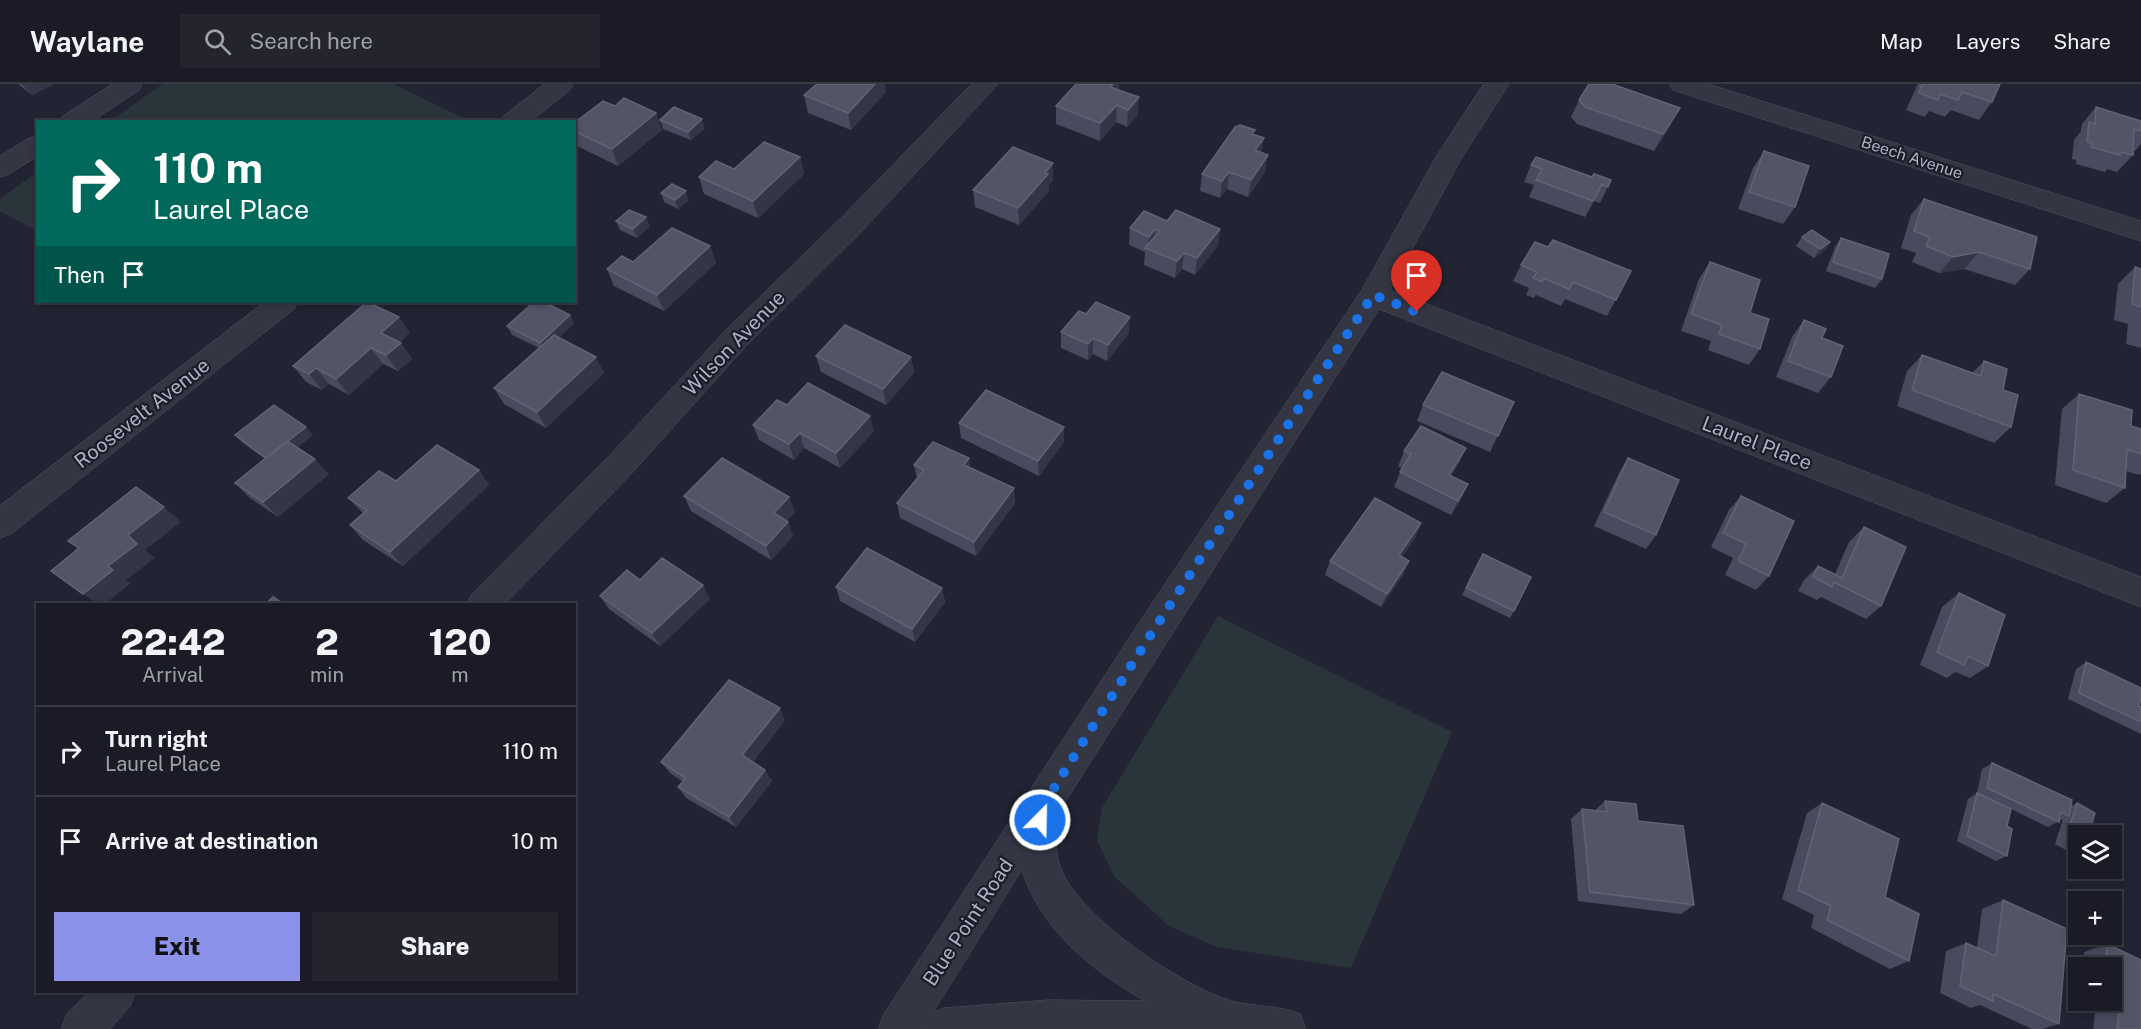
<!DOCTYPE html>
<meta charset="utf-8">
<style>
:root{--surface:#1a1b26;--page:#23242e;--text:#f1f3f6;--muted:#9fa1a7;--line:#383943;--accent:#8c91e9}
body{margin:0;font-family:"Public Sans",sans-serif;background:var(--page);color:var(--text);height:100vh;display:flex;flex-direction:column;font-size:22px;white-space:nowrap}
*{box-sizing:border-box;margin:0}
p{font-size:20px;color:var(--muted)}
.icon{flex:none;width:33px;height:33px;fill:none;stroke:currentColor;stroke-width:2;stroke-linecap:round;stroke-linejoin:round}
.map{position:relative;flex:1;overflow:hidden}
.sheet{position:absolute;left:36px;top:519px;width:540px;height:390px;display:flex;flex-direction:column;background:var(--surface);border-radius:0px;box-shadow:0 3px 9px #0003,0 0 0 2px var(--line)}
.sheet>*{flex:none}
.banner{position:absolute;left:36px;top:36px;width:540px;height:183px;border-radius:0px;box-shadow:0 3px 9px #0003,0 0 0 2px var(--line);background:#00695c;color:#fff;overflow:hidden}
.buttons{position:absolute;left:2068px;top:741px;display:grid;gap:12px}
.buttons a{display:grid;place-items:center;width:54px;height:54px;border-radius:0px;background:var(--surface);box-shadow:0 3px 9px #0003,0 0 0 2px var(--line);font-size:30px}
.pin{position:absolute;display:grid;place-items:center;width:51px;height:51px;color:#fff;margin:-62px -26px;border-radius:50% 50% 50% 0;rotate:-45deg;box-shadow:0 0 6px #0007}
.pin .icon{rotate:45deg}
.me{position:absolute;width:66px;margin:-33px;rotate:23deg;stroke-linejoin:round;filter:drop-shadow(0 0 4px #0008)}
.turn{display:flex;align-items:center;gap:21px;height:126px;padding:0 18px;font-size:27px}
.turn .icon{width:78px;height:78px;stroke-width:2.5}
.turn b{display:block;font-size:42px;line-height:51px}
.then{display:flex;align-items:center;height:57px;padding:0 18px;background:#0003;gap:12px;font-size:22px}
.eta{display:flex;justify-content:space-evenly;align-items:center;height:102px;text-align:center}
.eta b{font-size:36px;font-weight:800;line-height:42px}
.button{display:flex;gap:12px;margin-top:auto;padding:12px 18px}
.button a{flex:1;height:69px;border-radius:0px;background:var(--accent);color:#111;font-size:24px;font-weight:800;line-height:69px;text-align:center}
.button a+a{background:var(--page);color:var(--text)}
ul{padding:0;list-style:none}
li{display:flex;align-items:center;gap:18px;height:90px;padding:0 18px;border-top:2px solid var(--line)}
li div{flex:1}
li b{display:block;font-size:22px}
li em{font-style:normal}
header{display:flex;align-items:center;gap:36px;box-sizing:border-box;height:84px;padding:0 30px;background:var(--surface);border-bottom:2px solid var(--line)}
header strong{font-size:28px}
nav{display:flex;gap:33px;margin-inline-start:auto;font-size:21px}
.search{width:420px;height:54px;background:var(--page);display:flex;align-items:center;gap:15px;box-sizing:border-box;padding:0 21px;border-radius:0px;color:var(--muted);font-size:22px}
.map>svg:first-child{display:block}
.green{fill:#2a353b}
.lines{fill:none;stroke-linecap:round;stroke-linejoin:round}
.minor-casing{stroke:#4f515f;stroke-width:1}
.minor{fill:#353644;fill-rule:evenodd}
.wall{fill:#484a5d}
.shaded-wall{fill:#343647}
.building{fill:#535567;stroke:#616375;stroke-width:1.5}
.route{stroke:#1a73e8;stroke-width:10;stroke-dasharray:0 18}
.labels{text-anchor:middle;stroke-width:4.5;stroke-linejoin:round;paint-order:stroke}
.far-street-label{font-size:16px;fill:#afb0c1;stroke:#1b1c29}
.street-label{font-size:20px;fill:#afb0c1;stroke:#1b1c29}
</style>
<header>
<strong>Waylane</strong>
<div class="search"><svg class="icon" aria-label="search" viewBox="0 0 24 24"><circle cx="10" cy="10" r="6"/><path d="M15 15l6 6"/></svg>Search here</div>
<nav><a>Map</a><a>Layers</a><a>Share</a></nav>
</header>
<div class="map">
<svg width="2141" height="945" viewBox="0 0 2141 945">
<rect width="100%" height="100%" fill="#222433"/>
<path class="green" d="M163,0h231l71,35 -3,3 -352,-1z
M37,88v59l-37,-20v-12z
M1218,532l234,116 -101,236 -134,-21 -48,-21 -55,-50 -17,-36 5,-32z"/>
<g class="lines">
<defs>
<path id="minor" d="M113,0h29l-3,6 -48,32h-31l3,-6z
M545,0h28l-3,6 -40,32h-29l3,-6z
M972,0h26l-135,146 -117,116 -114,127 -127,131h-38l5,-10 138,-139 116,-125 117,-114z
M1484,0h25l-48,75 -71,131 751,287v30l-762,-298 -319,501c-3,19 -7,41 1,59 19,49 122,118 171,132 23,6 46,4 68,13l6,15h-383l2,-4 -2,4h-45l6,-15 257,-394 222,-332 73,-131zM1022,786c18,60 71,101 123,131l-97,-1 -104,8 -11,5z
M1670,0h38l433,137v20l-468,-151z
M38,52v20l-29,18 -9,3v-21l29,-18z
M265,218h33l-4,7 -283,225 -11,4v-32z
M89,908h47l-6,14 -20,23h-49l6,-15z"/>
</defs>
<use href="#minor" class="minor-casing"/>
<use href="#minor" class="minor"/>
</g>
<path class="wall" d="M18,0h36l-22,11z
M1076,0h43v6l19,25 -11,12 -11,-5 -16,19 -44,-17v-18z
M1918,0h82l-8,18 -13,18 -28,-10 -6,7 -16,-6 -4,6 -19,-7z
M886,8l-35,38 -43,-17 -4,-18z
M1579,16l92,25 -17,26 -77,-27 -6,-7z
M615,22l47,24 -44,36 -43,-21 -1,-2v-20z
M2096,23l45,14v23l-6,7 -2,-1v5l-16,17 -10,-3 -2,3 -29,-8v-4l-4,-1 2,-19 7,-9 1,-7z
M660,36l45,8 -14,12 -28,-11z
M1254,51l7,17 4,20 -17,25 -21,-8 -7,9 -20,-7 2,-17z
M1764,67l31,56 -12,17 -45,-15 15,-41z
M800,73l4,17 -46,44 -54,-24 -5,-17 35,-8z
M1053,79v17l-5,6 1,5 -30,34 -44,-18 -2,-17z
M1531,81l61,12 19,3 -11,23 -6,-2 -9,16 -56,-20 5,-12 -10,-3z
M661,109l28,7 -11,9 -14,-7z
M1924,115l106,70 -15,16 -51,-16 -25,4 -27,-11 4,-9 -15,-5 10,-33z
M616,137l34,5 -13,12 -17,-8z
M1167,137l53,8 -2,16 -23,30 -13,-6 -7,9 -31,-13 1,-13 -16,-7 1,-17z
M1802,153l28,5 -6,9 -10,7 -18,-12z
M1841,154l41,41 -7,9 -49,-17 9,-24z
M710,162l6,17 -52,48 -50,-25 -7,-17z
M1710,178l40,51 10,36 -11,16 -41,-15 3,-9 -30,-10 18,-52z
M1521,181l110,6 -24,45 -42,-17 -4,7 -25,-11 -2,3 -8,-3 3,-7 -16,-7z
M2135,183l6,2v79l-15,-4 2,-20 -14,-4 4,-36z
M1804,236l18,18 9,39 -13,16 -42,-16 16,-40z
M574,239l-15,14 45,36 -58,55 -42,-24 -10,-16 45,-40 -27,-13 -5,-9z
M1061,248l68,1 -22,28 -14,-7 -5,6 -27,-12z
M410,249l-10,9 12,17 -14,12 -15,-7 -34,31 -20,-11 -7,6 -16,-8 -13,-16z
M1922,271l50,18 12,-12 19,29 8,37 -17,16 -97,-37 10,-35z
M816,272l95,1 3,16 -28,32 -65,-33z
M2079,310l52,32 10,3v45l-2,1 -13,-4 -1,17 -19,15 -51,-18 7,-76z
M1514,318l-24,50 -73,-31 6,-16z
M787,321l87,26 -34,37 -36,-20 -10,12 -35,-20 -6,-15z
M959,339l105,19 -25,34 -78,-38z
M235,351h78l-16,12 32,27 -51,43 -28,-19 -15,-15 30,-24 -22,-16z
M1466,364l-7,15 -8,13 10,23 -10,16 -57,-28 8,-19 -4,-1 6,-16z
M969,374l1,9 44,21 1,15 -39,53 -76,-38 -3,-15 20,-24 -3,-14z
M1628,374l28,77 -10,14 -52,-23 25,-53z
M479,386l10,15 -86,81 -40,-26 -13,-15 13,-12 -15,-15 48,-17z
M684,412l105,1 6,15 -9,9 2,1 5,14 -22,24 -80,-49z
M1741,412l28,80 -13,14 -31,-15 8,-17 -22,-11 18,-37z
M1421,439l-6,15 -13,19 1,18 -22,32 -56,-32 5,-14z
M1864,443l17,79 -15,13 -45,-22 -4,3 -19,-9 6,-11 14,-14 17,8 14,-32z
M1483,470l31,57 -4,7 -48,-23z
M640,496l70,19 -50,47 -51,-37 -9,-13z
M836,503l106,1 3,14 -30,40 -75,-41z
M1959,509l29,73 -18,12 -15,-6 -8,6 -27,-13 22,-58z
M2086,578l55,45v27l-73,-35 8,-30z
M785,636l-32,42 12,8 7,11 -36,46 -50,-29 -8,-11 5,-5 -13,-9 -9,-11z
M1992,679l79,43 6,-3 2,48 -6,3 -18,-10 8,-25 -15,8 -37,-18 -4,17v30l-11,5 -39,-20 11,-42 9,-6 5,-24z
M1605,717l89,104 -13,9 -103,-13 -7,-82 11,-10 13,1z
M1822,719l63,94 24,64 -19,8 -79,-41 3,-13 -32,-16 25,-86z
M2003,816l56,124 -17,5h-10l-52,-24 -9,3 -31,-15 6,-42 20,-8 11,5 5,-39z
M2107,860l34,85h-48l4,-28 -1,-1h16v-32h-30l2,-16z"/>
<path class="shaded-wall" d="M22,0h32l-22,11z
M875,0h10l1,8 -35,38 -3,-17z
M1113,0h6l-1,10 -8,-7z
M1139,13l-1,18 -11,12 1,-17z
M1117,21l-1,17 -16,19v-18z
M1680,24l-9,17 -17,26 9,-17z
M656,29l6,17 -44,36 -6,-17z
M702,35l3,9 -14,12 -3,-8z
M1264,54l-3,17 -6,-5z
M1268,71l-3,17 -17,25 3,-17z
M800,73l4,17 -46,44 -5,-17z
M1053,79v17l-5,6 1,5 -30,34 -1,-17z
M1229,88l-2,17 -7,9 2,-17z
M686,107l3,9 -11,9 -3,-9z
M646,133l4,9 -13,12 -4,-9z
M1155,145l-2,16 -5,4 1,-12z
M1220,145l-2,16 -23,30 2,-17z
M1830,158l-6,9 -10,7 6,-9z
M710,162l6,17 -52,48 -7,-16z
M1979,168l-15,17 -25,4 14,-16z
M1184,169l-2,16 -7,9 2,-17z
M574,192l4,7 -4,3z
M570,231l4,8 -29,28 -5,-8z
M399,233l11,16 -18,16 -11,-16z
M1130,233l-1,16 -22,28 1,-16z
M1093,254v16l-5,6v-16z
M401,259l11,16 -14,12 -12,-16z
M371,264l12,16 -34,31 -13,-16z
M596,273l8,16 -58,55 -9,-16z
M911,273l3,16 -28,32 -3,-16z
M316,284l13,16 -7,6 -13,-16z
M870,332l4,15 -34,37 -4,-15z
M306,343l7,8 -39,31 -8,-8z
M1064,343v15l-25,34 -1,-15z
M800,349l4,15 -10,12 -5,-16z
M1466,364l-7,15 -17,27 7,-15z
M969,374l2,15 -7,-8z
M315,375l14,15 -51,43 -15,-15z
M479,386l10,15 -86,81 -13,-14z
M1468,400l-7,15 -10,16 7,-14z
M1014,404l1,15 -39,53 -2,-14z
M789,413l6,15 -16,16 -5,-15z
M164,423l17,15 -36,28 10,8 -29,22 5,3 -26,21h-7l-15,-10 25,-28 20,-31z
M788,438l5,14 -22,24 -5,-14z
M1421,439l-6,15 -22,31 6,-14z
M1409,477l-6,14 -22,32 6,-13z
M703,501l7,14 -50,47 -8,-13z
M942,504l3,14 -30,40 -3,-13z
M780,624l5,12 -36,47 -7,-12z
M765,686l7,11 -36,46 -7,-10z"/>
<path class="building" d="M817,0h58l-27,29 -44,-18z
M1076,0h37l-3,3 29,10 -11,13 -11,-5 -17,18 -44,-17z
M1589,0h23l68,24 -17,26 -78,-27 -6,-7z
M1922,0h78l-8,18 -30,-10 -4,8 -18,-6 -2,6 -19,-7z
M624,14l32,15 -44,36 -38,-18v-8l29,-22 12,5z
M674,23l28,12 -14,13 -28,-12z
M2096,23l45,14v10l-7,-2 -1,26 -13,-3v3l-29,-8 1,-4 -5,-1 2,-20 6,2z
M1240,41l15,5 -3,4 12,4 -9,12 13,5 -17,25 -22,-8 -7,9 -20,-7 33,-47z
M764,58l36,15 -47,44 -54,-24 17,-16 18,8z
M1013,63l40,16 -8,10 3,1 -30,34 -45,-18z
M1764,67l45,15 -14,41 -46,-15z
M1536,73l56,20 2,-3 17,6 -3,7 -6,-3 -9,17 -57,-21 6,-11 -11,-4z
M672,100l14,7 -11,9 -14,-7z
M1924,115l113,38 -7,32 -51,-17 -26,5 -27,-11 4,-9 -16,-6z
M629,126l17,7 -13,12 -17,-8z
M1176,126l44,19 -23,29 -13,-5 -7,8 -32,-13 15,-17 -5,-2 -6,8 -19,-9 14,-17 23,10z
M672,144l38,18 -53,49 -50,-26 15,-13 11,6z
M1812,146l18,12 -10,7 -18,-12z
M1841,154l48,16 -7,25 -49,-17z
M1553,156l78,31 -15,29 -43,-18 -4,7 -26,-11 -1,4 -9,-4 4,-6 -16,-7 14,-23 13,5z
M1710,178l50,18 -10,33 19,6 -9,30 -41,-15 3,-9 -31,-11z
M2135,183l6,2v38l-9,-3z
M367,218l32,15 -18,16 20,10 -15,12 -15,-7 -35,31 -20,-11 -7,6 -16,-8z
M534,218h10l26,13 -30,28 -33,-17z
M1096,218l34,15 -22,28 -15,-7 -5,6 -27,-12 18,-21 7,3z
M1804,236l22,9 -4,9 21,8 -12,31 -43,-16z
M845,241l66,32 -28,32 -67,-33z
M554,251l42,22 -59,55 -43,-24z
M1922,271l59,21 3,-15 23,8 -4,21 15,5 -7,32 -99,-37z
M1442,288l72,30 -16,34 -75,-31z
M808,299l62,33 -34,37 -36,-20 -11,11 -36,-19 24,-25 10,5z
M986,306l78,37 -26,34 -79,-38z
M2079,310l53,16 -1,16 10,3v25l-14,-5 -2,39 -52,-18z
M274,321l32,22 -40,31 -31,-23z
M1421,342l45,22 -17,27 19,9 -10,17 -58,-29 11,-18 -7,-3z
M287,357l28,18 -52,43 -28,-19z
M933,358l36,16 -5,7 50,23 -40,54 -77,-39 27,-33 -10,-5z
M437,361l42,25 -89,82 -40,-27 17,-15 -19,-12 31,-27 17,10z
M722,374l67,39 -15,16 14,9 -22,24 -82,-50z
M1628,374l51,22 -23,55 -52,-23z
M136,403l28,20 -36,28 9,9 -29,22 5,4 -30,24 -32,-23 28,-23 -11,-7z
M1741,412l53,25 -25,55 -31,-15 8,-17 -23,-11z
M1375,414l46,25 -22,32 10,6 -22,33 -57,-33z
M1864,443l42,20 -25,59 -47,-24 -2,5 -19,-10 5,-11 24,12z
M867,464l75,40 -30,41 -76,-42z
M1483,470l48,23 -17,34 -48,-23z
M662,474l41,27 -51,48 -52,-37 27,-26 13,10z
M1959,509l46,22 -17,51 -20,-10 -4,9 -27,-13z
M273,513l11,7h-19z
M2086,578l55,26v10l-2,8 2,1v15l-62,-29z
M729,596l51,28 -38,47 23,15 -36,47 -51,-30 8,-9 -25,-16z
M1992,679l80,37 -3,16 -9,-4 -1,10 -72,-34z
M1977,709l34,16 -4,17 5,3 -5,27 -40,-20z
M1605,717l31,3 2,17 45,5 11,79 -104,-13 -8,-83 25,3z
M1822,719l77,36 -14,58 34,17 -10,47 -82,-41 4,-14 -33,-16z
M2077,719l18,10 -7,23h-9v10l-13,-7z
M2003,816l64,29 -8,95 -66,-30v7l-33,-15 6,-43 30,13z
M2107,860l34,16v69h-24l4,-35 -9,-5v-21h-7z"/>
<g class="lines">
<path class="route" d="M1040,736l2,-13 111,-176 220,-336 44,17"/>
</g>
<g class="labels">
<g class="far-street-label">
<text transform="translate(1912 73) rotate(18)" y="6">Beech Avenue</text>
</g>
<g class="street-label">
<text transform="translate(734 259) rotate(-46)" y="7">Wilson Avenue</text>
<text transform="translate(142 329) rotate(-38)" y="7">Roosevelt Avenue</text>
<text transform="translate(1757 359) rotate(21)" y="7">Laurel Place</text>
<text transform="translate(968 838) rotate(-57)" y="7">Blue Point Road</text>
</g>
</g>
</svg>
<div class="buttons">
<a><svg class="icon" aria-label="layers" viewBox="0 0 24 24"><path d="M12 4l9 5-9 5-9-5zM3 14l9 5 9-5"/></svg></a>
<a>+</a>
<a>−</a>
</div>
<div class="pin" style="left:1417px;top:228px;background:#d93025"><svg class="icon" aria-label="arrive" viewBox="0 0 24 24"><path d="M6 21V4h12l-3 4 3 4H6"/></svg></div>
<svg class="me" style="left:1040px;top:736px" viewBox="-20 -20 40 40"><circle r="17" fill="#1a73e8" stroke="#fff" stroke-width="3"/><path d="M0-11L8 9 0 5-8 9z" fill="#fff"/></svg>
<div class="banner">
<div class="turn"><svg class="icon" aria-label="right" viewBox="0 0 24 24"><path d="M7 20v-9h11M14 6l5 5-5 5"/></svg><div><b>110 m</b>Laurel Place</div></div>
<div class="then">Then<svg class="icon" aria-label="arrive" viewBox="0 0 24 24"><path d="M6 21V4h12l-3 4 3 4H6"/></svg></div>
</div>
<section class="sheet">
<div class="eta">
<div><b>22:42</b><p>Arrival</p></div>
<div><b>2</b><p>min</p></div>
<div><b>120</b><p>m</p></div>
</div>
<ul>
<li><svg class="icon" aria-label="right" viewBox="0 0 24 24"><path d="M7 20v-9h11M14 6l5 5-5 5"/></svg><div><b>Turn right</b><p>Laurel Place</p></div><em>110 m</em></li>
<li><svg class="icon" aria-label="arrive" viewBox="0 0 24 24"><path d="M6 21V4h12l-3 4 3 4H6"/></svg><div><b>Arrive at destination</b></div><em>10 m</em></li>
</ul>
<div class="button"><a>Exit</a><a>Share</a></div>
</section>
</div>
